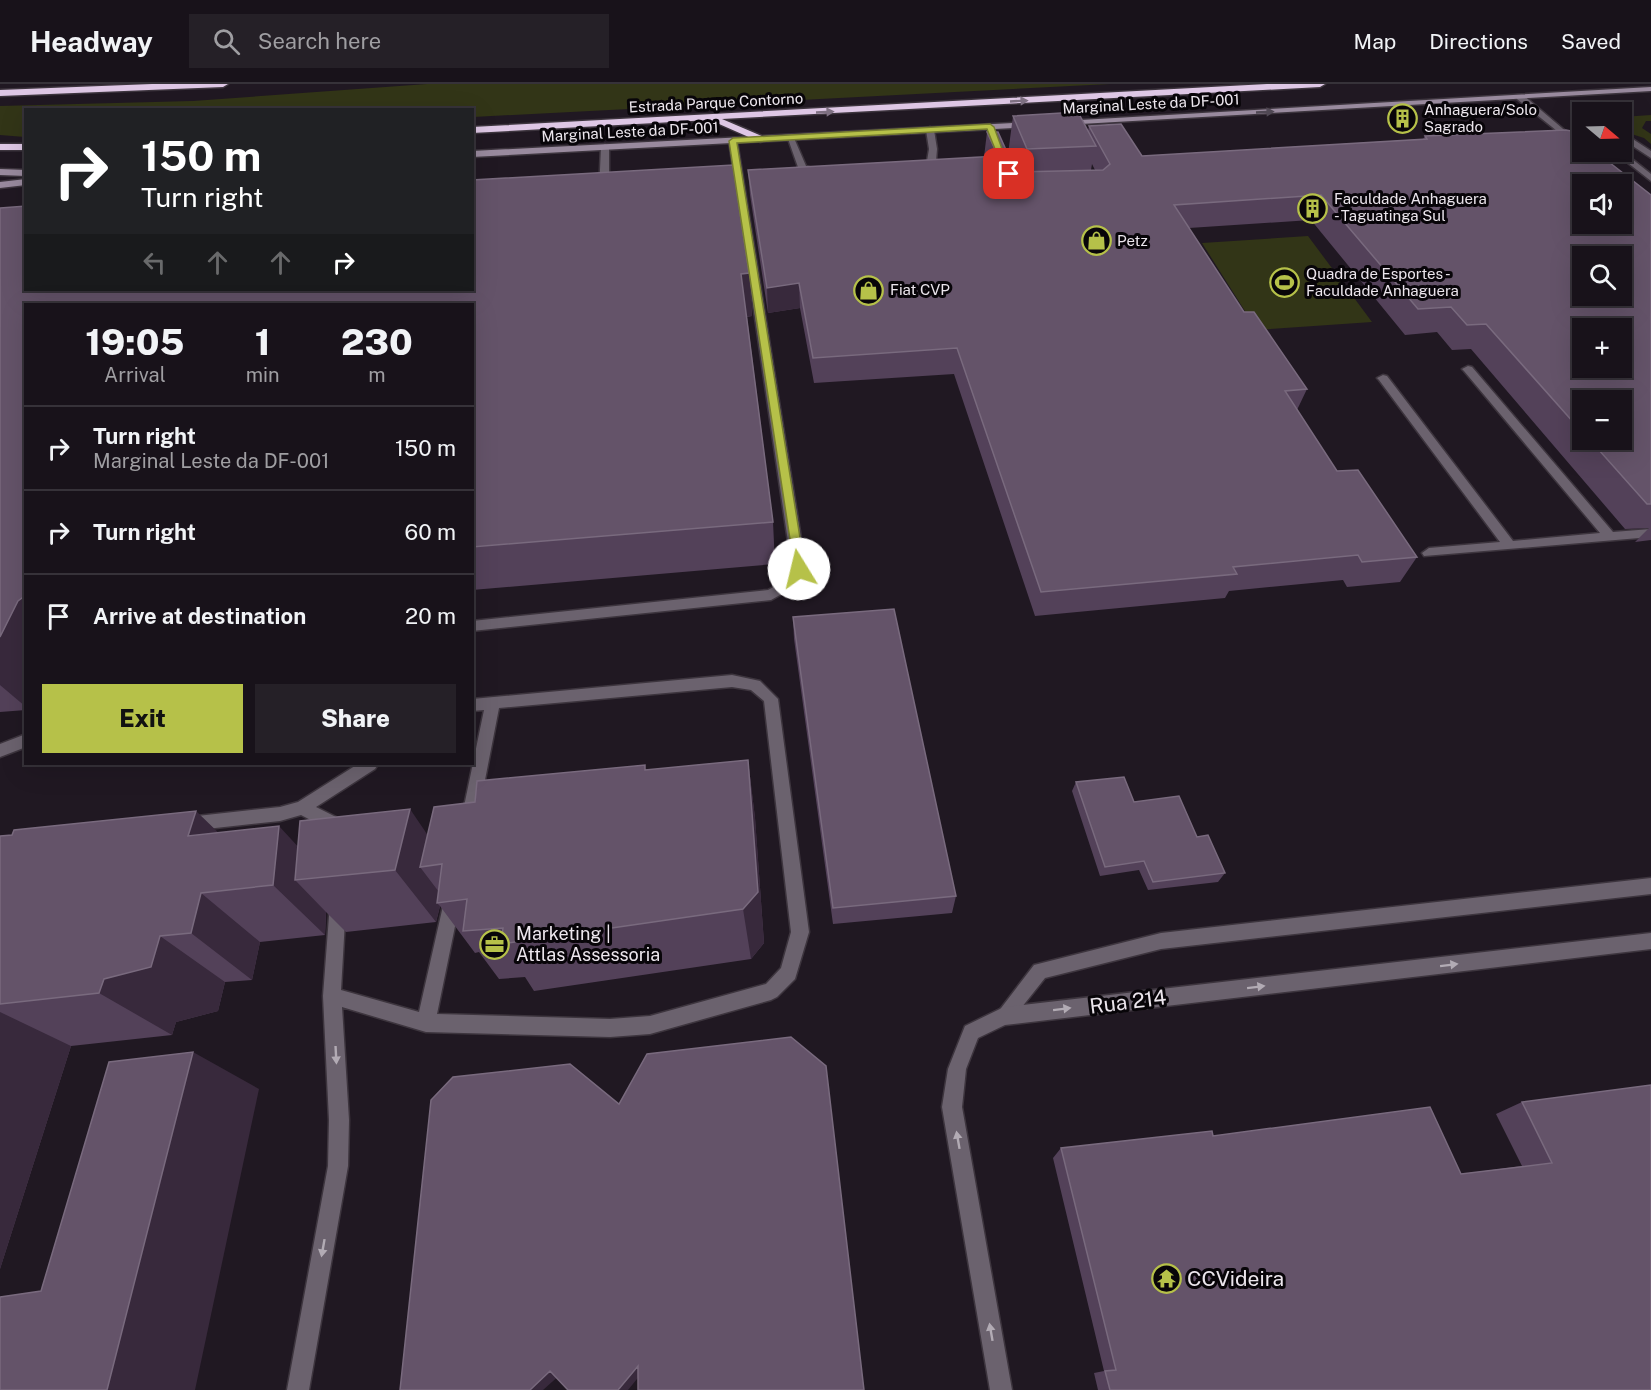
<!DOCTYPE html>
<meta charset="utf-8">
<style>
:root{--surface:#18121a;--page:#252027;--text:#f1f3f6;--muted:#9f9ea2;--line:#363239;--accent:#b6c149}
body{margin:0;font-family:"Public Sans",sans-serif;background:var(--page);color:var(--text);height:100vh;display:flex;flex-direction:column;font-size:22px;white-space:nowrap}
*{box-sizing:border-box;margin:0}
p{font-size:20px;color:var(--muted)}
.icon{flex:none;width:33px;height:33px;fill:none;stroke:currentColor;stroke-width:2;stroke-linecap:round;stroke-linejoin:round}
.map{position:relative;flex:1;overflow:hidden}
.sheet{position:absolute;left:24px;top:219px;width:450px;height:462px;display:flex;flex-direction:column;background:var(--surface);border-radius:0px;box-shadow:0 6px 24px #0002,0 0 0 2px var(--line)}
.sheet>*{flex:none}
.top-card{position:absolute;left:24px;top:24px;width:450px;height:183px;border-radius:0px;box-shadow:0 6px 24px #0002,0 0 0 2px var(--line);background:#202124;color:#fff;overflow:hidden}
.needle{width:39px;rotate:109deg}
.tools{position:absolute;left:1572px;top:18px;display:grid;gap:12px}
.tools a{display:grid;place-items:center;width:60px;height:60px;border-radius:0px;background:var(--surface);box-shadow:0 6px 24px #0002,0 0 0 2px var(--line);font-size:30px}
.pin{position:absolute;display:grid;place-items:center;width:51px;height:51px;color:#fff;margin:-26px;border-radius:12px;box-shadow:0 3px 9px #0006}
.me{position:absolute;width:66px;margin:-33px;rotate:351deg;stroke-linejoin:round;filter:drop-shadow(0 0 4px #0008)}
.turn{display:flex;align-items:center;gap:21px;height:126px;padding:0 18px;font-size:27px}
.turn .icon{width:78px;height:78px;stroke-width:2.5}
.turn b{display:block;font-size:42px;line-height:51px}
.lanes{display:flex;align-items:center;height:57px;padding:0 18px;background:#0003;justify-content:center;gap:30px;direction:ltr}
.lanes .off{opacity:.35}
.eta{display:flex;justify-content:space-evenly;align-items:center;height:102px;text-align:center}
.eta b{font-size:36px;font-weight:800;line-height:42px}
.button{display:flex;gap:12px;margin-top:auto;padding:12px 18px}
.button a{flex:1;height:69px;border-radius:0px;background:var(--accent);color:#111;font-size:24px;font-weight:800;line-height:69px;text-align:center}
.button a+a{background:var(--page);color:var(--text)}
ul{padding:0;list-style:none}
li{display:flex;align-items:center;gap:18px;height:84px;padding:0 18px;border-top:2px solid var(--line)}
li div{flex:1}
li b{display:block;font-size:22px}
li em{font-style:normal}
header{display:flex;align-items:center;gap:36px;box-sizing:border-box;height:84px;padding:0 30px;background:var(--surface);border-bottom:2px solid var(--line)}
header strong{font-size:28px}
nav{display:flex;gap:33px;margin-inline-start:auto;font-size:21px}
.search{width:420px;height:54px;background:var(--page);display:flex;align-items:center;gap:15px;box-sizing:border-box;padding:0 21px;border-radius:0px;color:var(--muted);font-size:22px}
.map>svg:first-child{display:block}
.green{fill:#323517}
.lines{fill:none;stroke-linecap:round;stroke-linejoin:round}
.lane-casing{stroke:#3d353e;stroke-width:3}
.street-casing{stroke:#3d353e;stroke-width:3}
.secondary-casing{stroke:#3d353e;stroke-width:3}
.highway-casing{stroke:#3d353e;stroke-width:3}
.lane{fill:#6b626e;fill-rule:evenodd}
.street{fill:#6b626e;fill-rule:evenodd}
.secondary{fill:#998a9e;fill-rule:evenodd}
.highway{fill:#dec7e5;fill-rule:evenodd}
.wall{fill:#534159;fill-rule:evenodd}
.shaded-wall{fill:#38293c}
.building{fill:#645369;stroke:#796a7e;stroke-width:1.5;fill-rule:evenodd}
.oneway{fill:#7e7082}
.oneway2{fill:#504854}
.oneway3{fill:#b2abb4}
.route{fill:#b6c149;stroke:#767d2f;stroke-width:1.5}
.labels{text-anchor:middle;stroke-width:6;stroke-linejoin:round;paint-order:stroke}
.far-street-label{font-size:15px;fill:#ece6ed;stroke:#080509}
.far-poi-label{font-size:15px;fill:#ece6ed;stroke:#080509;text-anchor:start}
.poi-label{font-size:18px;fill:#ece6ed;stroke:#080509;text-anchor:start}
.near-street-label{font-size:21px;fill:#ece6ed;stroke:#080509}
.near-poi-label{font-size:21px;fill:#ece6ed;stroke:#080509;text-anchor:start}
</style>
<header>
<strong>Headway</strong>
<div class="search"><svg class="icon" aria-label="search" viewBox="0 0 24 24"><circle cx="10" cy="10" r="6"/><path d="M15 15l6 6"/></svg>Search here</div>
<nav><a>Map</a><a>Directions</a><a>Saved</a></nav>
</header>
<div class="map">
<svg width="1651" height="1306" viewBox="0 0 1651 1306">
<rect width="100%" height="100%" fill="#201822"/>
<path class="green" d="M427,0h683l-637,33 -1,-7h-446l-1,27 -25,-2v-29l193,-5z
M1651,31v6h-5l-4,7 9,6v10l-7,-6 -22,-7v-14z
M1308,152l64,86 -115,8 -55,-87z"/>
<g class="lines">
<defs>
<path id="lane" d="M1517,11h6l59,50v6l-65,-52z
M930,43l4,3 3,19 -1,12 -10,9 -13,2v-4l7,-2 7,-5 2,-12 -3,-19z
M1622,48l29,19v7l-29,-19z
M787,52l7,2 12,28 17,6v4l-24,-6z
M733,54l4,3 69,428 -8,16 -27,15 -299,31v-10l296,-31 20,-11 4,-10 -63,-428z
M605,60l4,3v45l-5,3 -5,-3 2,-45z
M1468,282l4,1 141,165 38,-3v8l-227,19 -2,-3 7,-5 71,-6 -121,-162 -2,-2 6,-3 4,1 126,165 87,-8 -136,-162 -2,-2z
M732,591l28,6 18,18 31,233 -14,47 -18,18 -6,3 -121,34 -40,3 -184,-5 -84,-25 7,113 -1,46 -39,224h-22l41,-224 1,-46 -6,-124 7,-93 2,-5 6,-3 6,3 2,5 -5,87 78,22 26,-115 2,-5 6,-3 6,3 2,5 -24,117 173,5 40,-3 116,-32 15,-16 10,-36 -27,-231 -13,-11 -19,-3 -233,21 -22,113 -2,5 -6,2 -6,-2 -2,-5 23,-111 -12,1v-12z
M26,650v13l-26,10v-13z
M358,680h20l-3,5 -59,38 24,12 5,13 -2,5 -6,2 -6,-2 -3,-8 -27,-14 -21,6 -92,10 -6,-2 -2,-5 2,-5 6,-2 92,-10 18,-5z
M1651,794v16l-490,55 -116,29 -35,44 -6,3 -6,-3 -3,-6 39,-51 127,-32z"/>
<path id="street" d="M1622,67l29,23v7l-37,-29z
M1651,849v16l-646,76 -27,13 -12,31 -4,38 50,283h-22l-48,-283 6,-38 17,-43 39,-19z"/>
<path id="secondary" d="M1651,3v4l-588,34 -4,-2 4,-2z
M1033,38v4l-3,1 -558,30v-6z
M0,85l26,1v6l-26,-1z
M26,95v6l-26,3v-6z"/>
<path id="highway" d="M152,0h76l-5,3 -223,9v-6z
M1267,0h58l-5,3 -598,32 42,18v4l-4,1 -50,-22 -238,13v-6z
M0,60h26v6h-26z"/>
</defs>
<use href="#lane" class="lane-casing"/>
<use href="#street" class="street-casing"/>
<use href="#secondary" class="secondary-casing"/>
<use href="#highway" class="highway-casing"/>
<use href="#lane" class="lane"/>
<use href="#street" class="street"/>
<use href="#secondary" class="secondary"/>
<use href="#highway" class="highway"/>
</g>
<path class="wall" d="M1013,32l75,15 1,-5 53,30 281,-17 2,-3 157,16 69,43v345l-16,2 14,-14 -24,1 -154,-180 -19,1 -15,-18 -32,3 -94,-115 -122,8 55,84 63,77 -10,21 40,61 80,86 -17,25 -53,5 -4,-7 -114,11 -4,7 -190,18 -81,-242 -140,9 -14,-75 -32,5 -18,-118 -2,-25 236,-13 3,-25 21,22zM1092,80l3,6h-4zM1582,316l40,40h-40z
M0,124l26,82 723,-17 3,43 -5,1 26,205 2,42 -303,26v-286h-446v406l-26,2z
M793,533l163,279 -4,17 -119,11 -39,-285z
M748,676l7,58 9,125 -13,16 -217,32 -9,-14 -26,2 -20,-27 -4,1 -35,-47 -4,16 -90,10 -20,-20 -1,23 -65,7 -8,38 -27,2 -7,29 -42,11 -4,13 -101,11 -71,223v-433l218,-3 80,14 129,-12 48,-33 171,-32z
M1076,698l121,55 28,36 -7,9 -70,8 -9,-20 -39,6 -28,-85z
M1651,1001v305h-553l-4,-17 10,-2 -51,-213 8,-10 152,-12 248,38 61,-8 -26,-52 26,-12z"/>
<path class="shaded-wall" d="M749,189l3,43 -8,1 -3,-43z
M799,199l1,25 -32,5 -1,-25z
M26,511v112l-26,-22v-48l18,-36z
M748,676l7,58 9,125 -13,16 -8,-50z
M410,725l38,56 -6,-1 -22,3 22,29 -5,7 3,3 -4,16 -41,-52z
M196,727l57,55 -7,23 -58,-53z
M279,742l47,51 -31,3 31,32 -1,23 -52,-50z
M201,809l59,49 -8,38 -61,-47z
M160,852l65,46 -7,29 -42,11 -4,13 -73,-42 5,-14z
M0,928l71,34 -71,223z
M193,968l66,37 -64,301h-88z
M638,1282l8,2 -18,22h-10z
M550,1287l12,2 -19,17h-13z"/>
<path class="building" d="M1078,28l18,34 -69,3 -14,-33z
M1121,40l21,32 285,-17 -2,-3 141,-6 16,3v19h14l55,43v309h-4l-57,-64h32v-40h-40v32l-96,-108 -19,1 -16,-18 -33,2 -97,-114 -147,10 70,107h10l53,77 -22,2 52,80 21,-1 59,87 -55,5 -4,-7 -125,12 4,7 -196,18 -84,-244 -144,10 -14,-75 -32,5 -19,-118 250,-14 -11,-24h11l18,40 87,-2 7,-6 -21,-38zM1582,100h40v40h-40zM1582,172h40v40h-40zM1582,244h40v40h-40z
M733,81l16,108 -8,1 32,248 -301,25v-243h-446v291l-8,6 -18,36v-429l26,-2v84h446v-110z
M894,525l62,287 -123,12 -40,-291z
M748,676l10,132 -15,17 -242,35 2,-16 -40,3 4,-32 -30,4 5,-39 -22,3 14,-60 41,-5 2,-21 168,-16v5z
M1124,693l10,25 45,-6 18,41 11,-2 17,38 -72,9 -9,-21 -39,6 -29,-85z
M410,725l-15,61 -100,10 5,-59z
M196,727l-8,25 91,-10 -6,59 -72,8 -10,40 -31,3 -9,31 -47,12 -5,14 -99,11v-168l12,-1 2,-5z
M791,953l35,29 38,324h-226v-24l-20,24h-50l-18,-19 -20,19h-130l31,-290 22,-23 117,-13 49,40 28,-50z
M193,968l-86,338h-107v-93l41,-6 68,-229z
M1651,1001v305h-541l-5,-19 11,-1 -55,-222 151,-17 1,5 217,-29 31,67 91,-11 -30,-61z"/>
<defs><path id="oneway-solid" d="M-6-.8H1V-3.2L6.5 0L1 3.2V.8H-6Z" transform="scale(1.5)"/></defs>
<g class="oneway">
<use href="#oneway-solid" transform="translate(1019 17) rotate(-3)"/>
<use href="#oneway-solid" transform="translate(825 28) rotate(-3)"/>
</g>
<use class="oneway2" href="#oneway-solid" transform="translate(1265 28) rotate(-3)"/>
<g class="oneway3">
<use href="#oneway-solid" transform="translate(1449 881) rotate(-7)"/>
<use href="#oneway-solid" transform="translate(1256 903) rotate(-7)"/>
<use href="#oneway-solid" transform="translate(1062 925) rotate(-7)"/>
<use href="#oneway-solid" transform="translate(336 971) rotate(87)"/>
<use href="#oneway-solid" transform="translate(958 1056) rotate(-100)"/>
<use href="#oneway-solid" transform="translate(323 1164) rotate(100)"/>
<use href="#oneway-solid" transform="translate(991 1248) rotate(-100)"/>
</g>
<path class="route" d="M990,40l4,3 18,49 -7,-2 -18,-45 -250,14 68,426 -2,3h-8l-66,-431 4,-3z"/>
<defs>
<symbol id="building-ring" viewBox="-11 -11 22 22"><circle r="9.5" fill="#080509" stroke="#b6c149" stroke-width="1.5"/><path d="M-4-6H4V6H1V3H-1V6H-4ZM-2.5-4.3h1.7v1.8h-1.7ZM.8-4.3h1.7v1.8H.8ZM-2.5-1h1.7V.8h-1.7ZM.8-1h1.7V.8H.8Z" fill="#b6c149"/></symbol>
<symbol id="shop-ring" viewBox="-11 -11 22 22"><circle r="9.5" fill="#080509" stroke="#b6c149" stroke-width="1.5"/><path d="M-5-2.5h2.3a2.7 3.5 0 0 1 5.4 0H5L5.5 6h-11ZM-1.5-2.5h3a1.5 2.3 0 0 0-3 0Z" fill="#b6c149"/></symbol>
<symbol id="stadium-ring" viewBox="-11 -11 22 22"><circle r="9.5" fill="#080509" stroke="#b6c149" stroke-width="1.5"/><path d="M0-5a6.5 5 0 1 0 0 10a6.5 5 0 1 0 0-10ZM-3.5-1.8h7v3.6h-7Z" fill="#b6c149"/></symbol>
<symbol id="office-ring" viewBox="-11 -11 22 22"><circle r="9.5" fill="#080509" stroke="#b6c149" stroke-width="1.5"/><path d="M-6-3h4V-5.5h4V-3h4V5H-6ZM-1-4.5V-3h2v-1.5ZM-6 0V1H6V0Z" fill="#b6c149"/></symbol>
<symbol id="temple-ring" viewBox="-11 -11 22 22"><circle r="9.5" fill="#080509" stroke="#b6c149" stroke-width="1.5"/><path d="M0-6L5-2H3V0L6.5 2.5H4V6H1.5V3h-3V6H-4V2.5H-6.5L-3 0V-2H-5Z" fill="#b6c149"/></symbol>
</defs>
<g fill-rule="evenodd">
<use href="#building-ring" x="1386" y="18" width="33" height="33"/>
<use href="#building-ring" x="1296" y="108" width="33" height="33"/>
<use href="#shop-ring" x="1080" y="140" width="33" height="33"/>
<use href="#stadium-ring" x="1268" y="182" width="33" height="33"/>
<use href="#shop-ring" x="852" y="190" width="33" height="33"/>
<use href="#office-ring" x="478" y="844" width="33" height="33"/>
<use href="#temple-ring" x="1150" y="1178" width="33" height="33"/>
</g>
<g class="labels">
<g class="far-street-label">
<text transform="translate(716 19) rotate(-3)" y="5">Estrada Parque Contorno</text>
<text transform="translate(1151 20) rotate(-3)" y="5">Marginal Leste da DF-001</text>
<text transform="translate(630 48) rotate(-3)" y="5">Marginal Leste da DF-001</text>
</g>
<g class="far-poi-label">
<text x="1424" y="31">Anhaguera/Solo<tspan x="1424" dy="17">Sagrado</tspan></text>
<text x="1334" y="120">Faculdade Anhaguera<tspan x="1334" dy="17">- Taguatinga Sul</tspan></text>
<text x="1117" y="162">Petz</text>
<text x="1306" y="195">Quadra de Esportes -<tspan x="1306" dy="17">Faculdade Anhaguera</tspan></text>
<text x="890" y="211">Fiat CVP</text>
</g>
<g class="poi-label">
<text x="516" y="856">Marketing |<tspan x="516" dy="21">Attlas Assessoria</tspan></text>
</g>
<g class="near-street-label">
<text transform="translate(1128 918) rotate(-7)" y="7">Rua 214</text>
</g>
<g class="near-poi-label">
<text x="1187" y="1202">CCVideira</text>
</g>
</g>
</svg>
<div class="tools">
<a><svg class="needle" viewBox="-14 -14 28 28"><path d="M0-13l5 13h-10z" fill="#e53935"/><path d="M0 13l5-13h-10z" fill="#9f9ea2"/></svg></a>
<a><svg class="icon" aria-label="sound" viewBox="0 0 24 24"><path d="M4 9h4l5-4v14l-5-4H4zM17 9q2 3 0 6"/></svg></a>
<a><svg class="icon" aria-label="search" viewBox="0 0 24 24"><circle cx="10" cy="10" r="6"/><path d="M15 15l6 6"/></svg></a>
<a>+</a>
<a>−</a>
</div>
<div class="pin" style="left:1009px;top:90px;background:#d93025"><svg class="icon" aria-label="arrive" viewBox="0 0 24 24"><path d="M6 21V4h12l-3 4 3 4H6"/></svg></div>
<svg class="me" style="left:799px;top:485px" viewBox="-20 -20 40 40"><circle r="19" fill="#fff"/><path d="M0-13L10 11 0 6-10 11z" fill="#b6c149"/></svg>
<div class="top-card">
<div class="turn"><svg class="icon" aria-label="right" viewBox="0 0 24 24"><path d="M7 20v-9h11M14 6l5 5-5 5"/></svg><div><b>150 m</b>Turn right</div></div>
<div class="lanes"><svg class="icon off" aria-label="left" viewBox="0 0 24 24"><path d="M17 20v-9H6M10 6l-5 5 5 5"/></svg><svg class="icon off" aria-label="ahead" viewBox="0 0 24 24"><path d="M12 20V5M6 11l6-6 6 6"/></svg><svg class="icon off" aria-label="ahead" viewBox="0 0 24 24"><path d="M12 20V5M6 11l6-6 6 6"/></svg><svg class="icon" aria-label="right" viewBox="0 0 24 24"><path d="M7 20v-9h11M14 6l5 5-5 5"/></svg></div>
</div>
<section class="sheet">
<div class="eta">
<div><b>19:05</b><p>Arrival</p></div>
<div><b>1</b><p>min</p></div>
<div><b>230</b><p>m</p></div>
</div>
<ul>
<li><svg class="icon" aria-label="right" viewBox="0 0 24 24"><path d="M7 20v-9h11M14 6l5 5-5 5"/></svg><div><b>Turn right</b><p>Marginal Leste da DF-001</p></div><em>150 m</em></li>
<li><svg class="icon" aria-label="right" viewBox="0 0 24 24"><path d="M7 20v-9h11M14 6l5 5-5 5"/></svg><div><b>Turn right</b></div><em>60 m</em></li>
<li><svg class="icon" aria-label="arrive" viewBox="0 0 24 24"><path d="M6 21V4h12l-3 4 3 4H6"/></svg><div><b>Arrive at destination</b></div><em>20 m</em></li>
</ul>
<div class="button"><a>Exit</a><a>Share</a></div>
</section>
</div>
